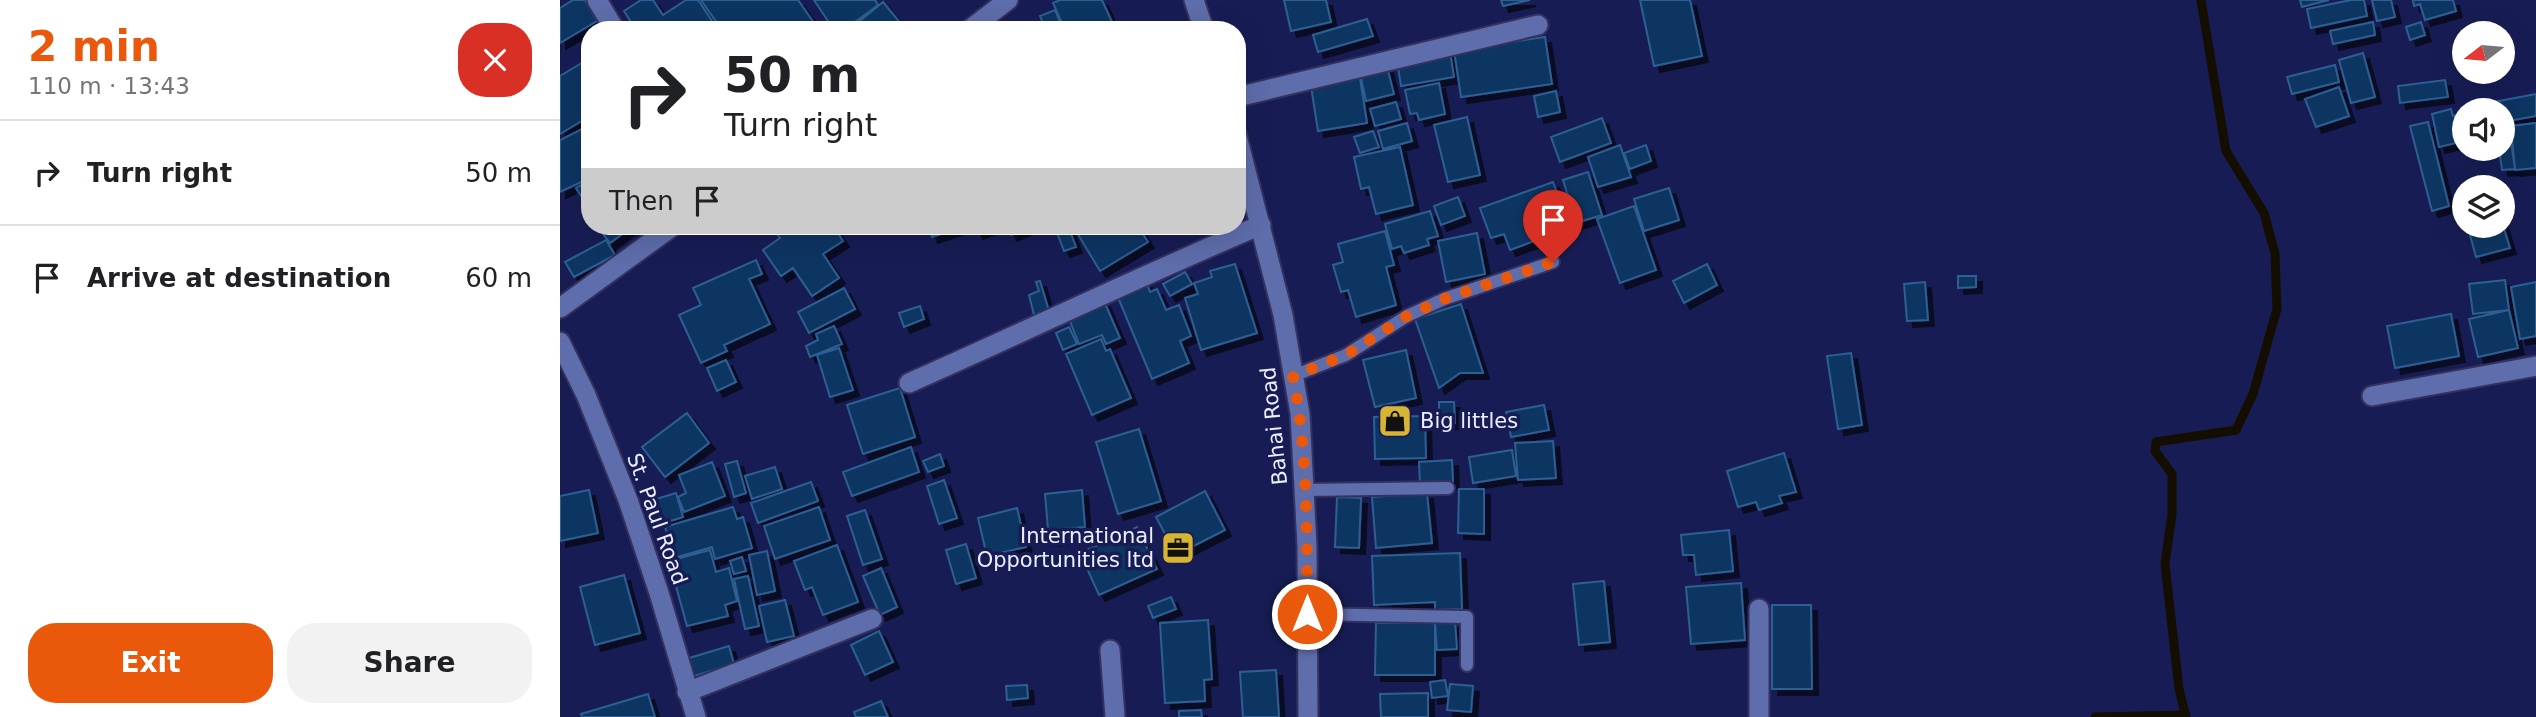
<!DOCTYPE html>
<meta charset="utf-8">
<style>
:root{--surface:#fff;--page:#f2f2f2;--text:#202124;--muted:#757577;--line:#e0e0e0;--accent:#ea580c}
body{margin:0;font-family:"DejaVu Sans",sans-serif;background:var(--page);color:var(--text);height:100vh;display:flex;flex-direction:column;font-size:26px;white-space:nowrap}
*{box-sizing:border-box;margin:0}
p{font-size:23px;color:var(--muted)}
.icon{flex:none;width:38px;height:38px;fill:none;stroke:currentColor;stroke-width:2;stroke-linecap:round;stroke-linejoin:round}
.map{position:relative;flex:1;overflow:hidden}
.panel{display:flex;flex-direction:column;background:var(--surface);width:560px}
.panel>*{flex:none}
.top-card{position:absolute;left:21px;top:21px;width:665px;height:214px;border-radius:28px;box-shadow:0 7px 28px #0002;background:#fff;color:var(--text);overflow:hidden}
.needle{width:46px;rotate:254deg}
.tools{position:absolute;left:1892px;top:21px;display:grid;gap:14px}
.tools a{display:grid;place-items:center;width:63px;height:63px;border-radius:50%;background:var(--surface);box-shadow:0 7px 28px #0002;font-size:35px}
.pin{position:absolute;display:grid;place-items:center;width:60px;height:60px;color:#fff;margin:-72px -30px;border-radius:50% 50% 50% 0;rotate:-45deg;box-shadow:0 0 7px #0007}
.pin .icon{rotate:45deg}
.me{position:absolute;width:77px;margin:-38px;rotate:0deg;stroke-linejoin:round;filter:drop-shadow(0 0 5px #0008)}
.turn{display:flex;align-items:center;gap:24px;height:147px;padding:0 28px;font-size:32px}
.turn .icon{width:91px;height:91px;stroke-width:2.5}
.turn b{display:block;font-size:49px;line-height:60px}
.then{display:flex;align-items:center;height:66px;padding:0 28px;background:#0003;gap:14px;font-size:26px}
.round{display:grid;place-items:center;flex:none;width:74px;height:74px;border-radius:28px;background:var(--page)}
.overview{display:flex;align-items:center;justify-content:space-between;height:119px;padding:0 28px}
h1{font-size:42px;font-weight:600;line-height:52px;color:var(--accent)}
.action{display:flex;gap:14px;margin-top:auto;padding:14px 28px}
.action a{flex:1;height:80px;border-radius:28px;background:var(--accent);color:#fff;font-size:28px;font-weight:600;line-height:80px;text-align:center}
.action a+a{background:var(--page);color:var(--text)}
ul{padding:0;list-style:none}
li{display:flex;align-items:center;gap:21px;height:105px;padding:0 28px;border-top:2px solid var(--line)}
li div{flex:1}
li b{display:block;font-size:26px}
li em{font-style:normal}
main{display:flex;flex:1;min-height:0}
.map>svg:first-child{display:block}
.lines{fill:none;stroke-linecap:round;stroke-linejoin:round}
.stream{stroke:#140e00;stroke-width:9}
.building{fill:#0a3662;stroke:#2f5e92;stroke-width:2;filter:url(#shadow)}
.service-casing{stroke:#34315f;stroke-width:16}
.minor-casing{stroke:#34315f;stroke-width:23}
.tertiary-casing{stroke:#34315f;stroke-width:23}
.service{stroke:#5e6dab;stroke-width:12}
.minor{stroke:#5e6dab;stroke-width:19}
.tertiary{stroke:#5e6dab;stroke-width:19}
.route{stroke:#ea580c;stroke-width:12;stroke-dasharray:0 21.6}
.labels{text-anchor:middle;stroke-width:7;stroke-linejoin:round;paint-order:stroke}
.poi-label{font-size:21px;fill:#ebeffe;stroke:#171d54;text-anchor:start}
.street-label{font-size:21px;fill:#ebeffe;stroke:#171d54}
</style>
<main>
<section class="panel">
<div class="overview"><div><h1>2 min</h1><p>110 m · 13:43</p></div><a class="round" style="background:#d93025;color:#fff"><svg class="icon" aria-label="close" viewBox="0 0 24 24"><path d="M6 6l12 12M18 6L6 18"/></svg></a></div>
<ul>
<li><svg class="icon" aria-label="right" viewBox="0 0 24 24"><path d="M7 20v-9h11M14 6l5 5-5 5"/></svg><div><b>Turn right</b></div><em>50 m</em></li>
<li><svg class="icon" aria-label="arrive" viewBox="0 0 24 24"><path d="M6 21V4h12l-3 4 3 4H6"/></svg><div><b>Arrive at destination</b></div><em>60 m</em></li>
</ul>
<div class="action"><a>Exit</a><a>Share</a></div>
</section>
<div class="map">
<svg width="1976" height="717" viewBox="0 0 1976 717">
<defs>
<filter id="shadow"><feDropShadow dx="6" dy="6" stdDeviation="0" flood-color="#0009"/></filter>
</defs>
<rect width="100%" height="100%" fill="#171d54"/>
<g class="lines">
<path class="stream" d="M1535,717l91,-2
M1626,717l-7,-28 -14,-125 7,-50v-40l-17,-23 1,-9 80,-12 17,-36 24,-85 -2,-55 -11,-41 -38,-62 -25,-151"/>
</g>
<path class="building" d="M13,0h12l12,21 -37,22v-35z
M81,0h12l10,15 23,-15h12l20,30h-82l-12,-19z
M141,0h97l21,30h-97z
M254,0h61l3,5 -34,25h-10z
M500,0h42l10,22 -12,5 2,3h-37l-12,-27z
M724,0h42l5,22 -40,9z
M941,0h29l-27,6z
M1080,0h50l12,56 -48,10z
M1740,0h29l-27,7z
M1791,0h13l3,16 -56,12 -4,-19z
M1812,0h19l4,17 -18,4z
M1853,0h40l3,11 -31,9 -5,-16 -6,2z
M323,2l23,28h-57z
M495,10l8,20h-17l-6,-14z
M807,19l6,17 -55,16 -5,-17z
M1813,22l2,13 -42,9 -3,-13z
M1861,22l4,13 -15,5 -4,-13z
M985,37l7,47 -91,13 -7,-47z
M890,52l4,25 -53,9 -4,-25z
M1803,53l12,44 -24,6 -12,-43z
M30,58v58l-30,18v-58z
M1775,65l4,17 -47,12 -5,-17z
M827,67l7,27 -28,7 -6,-27z
M800,78l7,45 -49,8 -7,-45z
M1885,80l3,17 -48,6 -2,-17z
M879,83l6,31 -26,6 -2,-7 -7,1 -5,-24z
M1779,87l10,29 -33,11 -11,-28z
M996,91l4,21 -22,5 -4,-21z
M1976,94v22l-28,5 1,8 -7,1v-20h-13l-1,-7z
M836,102l5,17 -26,7 -5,-17z
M1891,109l2,7 11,-3v28l-25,6 -7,-33z
M907,117l13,58 -32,7 -14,-57z
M1042,118l9,25 -51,19 -9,-25z
M1868,122l21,84 -17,5 -22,-85z
M847,123l5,18 -29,8 -5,-18z
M1976,123v45l-21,2 -4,-44z
M22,129l8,17v32l-30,14v-52z
M813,131l6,16 -19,6 -6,-16z
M1950,134l5,35 -13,1 -3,-21h3v-14z
M1060,145l11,32 -33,10 -10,-30z
M1086,145l5,16 -21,8 -6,-16z
M840,147l13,58 -37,9 -7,-27 -8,2 -7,-32z
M1028,172l14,43 -26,8 -13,-43z
M30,180v30l-14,-22z
M993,182l14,38 -33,11 3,9 -27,10 -6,-16 -13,4 -11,-30z
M1109,188l10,32 -35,11 -10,-32z
M898,197l7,19 -24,9 -7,-19z
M1074,206l22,64 -36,13 -23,-64z
M870,211l8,25 -11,3 2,6 -25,8 -3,-7 -9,3 -7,-25z
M1942,222l8,26 -34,9 -8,-29 34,-2z
M37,226h36l-23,17z
M217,226h56l10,15 -20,13 16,24 -27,18 -19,-28 -12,8 -18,-26 17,-12 -7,-10z
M368,226h37l-33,11z
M414,226h22l-19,7z
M448,226h15l2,3 -14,6z
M508,226l8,21 -12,4 -8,-21z
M513,226h65l10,16 -48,29z
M825,231l9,34 -8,2 10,38 -40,12 -8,-27 -7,2 -8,-27 10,-3 -5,-18z
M917,233l8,41 -39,8 -8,-41z
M46,240l9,15 -41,22 -9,-15z
M196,260l6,14 -13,5 21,45 -46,21 3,6 -26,12 -22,-48 22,-10 -8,-17z
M675,264l22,69 -56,17 -16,-52 13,-4 -4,-11 18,-6 -2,-6z
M1147,264l10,21 -33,18 -11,-22z
M625,272l7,12 -22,12 -7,-12z
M1398,276h18v11l-18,1z
M1945,280l4,30 -36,4 -4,-30z
M480,281l9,30 -15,4 -5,-20 10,-4 -3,-9z
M586,282l4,10 7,-3 9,21 13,-5 12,31 -11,5 9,22 -37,16 -35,-84z
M1365,282l3,38 -21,1 -3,-37z
M1976,282v54l-16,3 -9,-52z
M284,288l11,21 -46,24 -11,-21z
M544,301l16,37 -14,6 -4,-9 -23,9 -11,-28z
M901,304l22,69h-23l-21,15 -24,-69z
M360,306l4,13 -20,8 -5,-14z
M1949,310l9,38 -40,9 -9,-38z
M1891,314l8,42 -64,12 -8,-42z
M274,326l8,18 -32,13 -4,-11 12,-6 -2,-6z
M509,327l8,17 -14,6 -7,-17z
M541,339l5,12 4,-2 21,49 -39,17 -26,-61z
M279,348l14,42 -23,7 -13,-42z
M846,350l10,48 -41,9 -12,-47z
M1291,353l11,72 -24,4 -11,-73z
M166,360l10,22 -19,9 -10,-23z
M340,388l15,49 -52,17 -16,-49z
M879,402h15l1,21 -16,1z
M984,405l5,25 -38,7 -5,-25z
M127,413l22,30 -44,34 -23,-30z
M865,416l1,42 -51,1 -1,-42z
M579,429l22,72 -43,13 -22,-72z
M993,441l3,37 -38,2 -3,-37z
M351,447l8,25 -67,24 -9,-24z
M952,450l4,26 -43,7 -4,-26z
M1224,453l12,39 -17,4 3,7 -23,7 -3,-8 -18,5 -11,-36z
M380,454l4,12 -16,6 -5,-11z
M892,460l1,22 -33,2 -1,-22z
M177,461l9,32 -12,4 -9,-33z
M152,462l13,34 -41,16 -6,-15 8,-4 -7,-18z
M215,467l7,22 -30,10 -7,-23z
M384,480l13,38 -18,6 -12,-38z
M251,482l7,19 -60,22 -7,-20z
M899,489h25v45l-26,-1z
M29,490l9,43 -38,8v-45z
M522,490l3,37 -23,2 1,10 -14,1 -4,-46z
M645,491l20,39 -49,25 -20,-38z
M116,493l7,24 -22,7 -8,-24z
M867,493l5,50 -56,5 -4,-51z
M777,497l24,1 -2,50 -24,-1z
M173,507l4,12 6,-2 9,31 -37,11 -3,-12 -38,11 -9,-31z
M259,507l11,33 -55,19 -11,-33z
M457,508l9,39 -26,6 2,8 -13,4 -11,-47z
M305,510l17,49 -19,6 -16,-49z
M577,527l20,42 -58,26 -19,-42z
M1169,530l4,41 -37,4 -2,-20h-11l-2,-20z
M406,544l10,34 -20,6 -10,-34z
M277,545l21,57 -35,13 -11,-28 -7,3 -11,-29z
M150,550l6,22 13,-4 8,33 -12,4 3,11 -41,10 -18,-65z
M207,551l8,40 -18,4 -8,-40z
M900,553l2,56 -27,1v-8l-61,3 -2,-49z
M182,557l4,14 -12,3 -4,-13z
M321,568l16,39 -17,8 -17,-39z
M64,575l16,58 -45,12 -15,-58z
M188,576l11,50 -14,3 -11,-50z
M1044,581l6,61 -31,3 -6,-61z
M1181,583l4,57 -54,4 -5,-57z
M611,597l5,12 -23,9 -5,-12z
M225,600l9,36 -27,6 -8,-36z
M1212,605h39l1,84h-40z
M648,620l4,59 -8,1 1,21 -40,2 -5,-80z
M895,622l2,27 -20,1 -2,-27z
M816,623h59v52h-60z
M319,631l14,31 -28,13 -14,-30z
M169,646l5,18 -43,13 -5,-18z
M716,670l3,47h-36l-3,-45z
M885,680l3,16 -16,2 -2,-16z
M890,684l23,2 -2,26 -24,-2z
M467,685l1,13 -21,2 -1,-14z
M868,693v24h-47l-1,-23z
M88,694l7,23h-73l-1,-3z
M321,701l7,16h-32l-2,-5z
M641,710l1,7h-23v-6z"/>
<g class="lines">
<defs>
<path id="service" d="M733,376l53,-21 61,-39 37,-17 109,-37
M744,490l144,-2
M747,614l160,3v48"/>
<path id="minor" d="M37,0l18,30
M409,30l39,-30
M677,97l301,-72
M0,308l113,-82
M0,342l26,53 42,105 31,93 37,124
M349,383c118,-52 233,-108 352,-158
M1812,396l164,-30
M550,650l5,67
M127,692l185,-73
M1199,717v-108"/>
<path id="tertiary" d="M634,0l10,30
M677,136l46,179 17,99 7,132 1,171"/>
</defs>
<use href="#service" class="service-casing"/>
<use href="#minor" class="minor-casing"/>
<use href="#tertiary" class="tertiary-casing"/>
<use href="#service" class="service"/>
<use href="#minor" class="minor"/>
<use href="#tertiary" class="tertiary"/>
</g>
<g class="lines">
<path class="route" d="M747,614c0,-79 1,-161 -14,-238l53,-21 61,-39 37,-17 109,-37"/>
</g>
<defs>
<symbol id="shop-square" viewBox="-11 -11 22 22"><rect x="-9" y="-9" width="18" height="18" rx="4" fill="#d8b434" stroke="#171d54"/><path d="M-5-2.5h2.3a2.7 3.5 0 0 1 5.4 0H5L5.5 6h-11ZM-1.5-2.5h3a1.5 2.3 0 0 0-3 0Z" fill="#111"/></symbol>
<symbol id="office-square" viewBox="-11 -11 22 22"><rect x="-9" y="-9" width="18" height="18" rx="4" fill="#d8b434" stroke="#171d54"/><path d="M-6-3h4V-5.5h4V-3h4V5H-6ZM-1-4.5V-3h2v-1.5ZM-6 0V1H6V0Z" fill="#111"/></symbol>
</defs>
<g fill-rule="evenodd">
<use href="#shop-square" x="816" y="402" width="38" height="38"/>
<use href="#office-square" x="599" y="529" width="38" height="38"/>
</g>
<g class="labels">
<g class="poi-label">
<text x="860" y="428">Big littles</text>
<text x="594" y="543" text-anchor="end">International<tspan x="594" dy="24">Opportunities ltd</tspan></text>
</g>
<g class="street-label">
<text transform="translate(714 426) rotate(-96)" y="7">Bahai Road</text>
<text transform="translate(97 519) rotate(70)" y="7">St. Paul Road</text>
</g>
</g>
</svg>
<div class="tools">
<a><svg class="needle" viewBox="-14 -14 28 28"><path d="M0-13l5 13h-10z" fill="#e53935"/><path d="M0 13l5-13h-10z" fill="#757577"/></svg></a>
<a><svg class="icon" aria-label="sound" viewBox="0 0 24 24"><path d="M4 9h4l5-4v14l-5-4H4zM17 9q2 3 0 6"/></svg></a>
<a><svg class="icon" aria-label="layers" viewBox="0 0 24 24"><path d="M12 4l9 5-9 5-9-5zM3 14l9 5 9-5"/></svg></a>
</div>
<div class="pin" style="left:993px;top:262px;background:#d93025"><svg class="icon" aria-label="arrive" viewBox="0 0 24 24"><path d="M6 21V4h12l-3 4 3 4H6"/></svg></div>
<svg class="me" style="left:747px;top:614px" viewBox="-20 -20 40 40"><circle r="17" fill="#ea580c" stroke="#fff" stroke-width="3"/><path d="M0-11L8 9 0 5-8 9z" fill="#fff"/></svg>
<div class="top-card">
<div class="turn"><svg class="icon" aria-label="right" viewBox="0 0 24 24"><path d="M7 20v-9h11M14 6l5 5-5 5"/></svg><div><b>50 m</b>Turn right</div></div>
<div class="then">Then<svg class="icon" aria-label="arrive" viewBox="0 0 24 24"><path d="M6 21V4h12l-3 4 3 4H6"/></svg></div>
</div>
</div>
</main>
